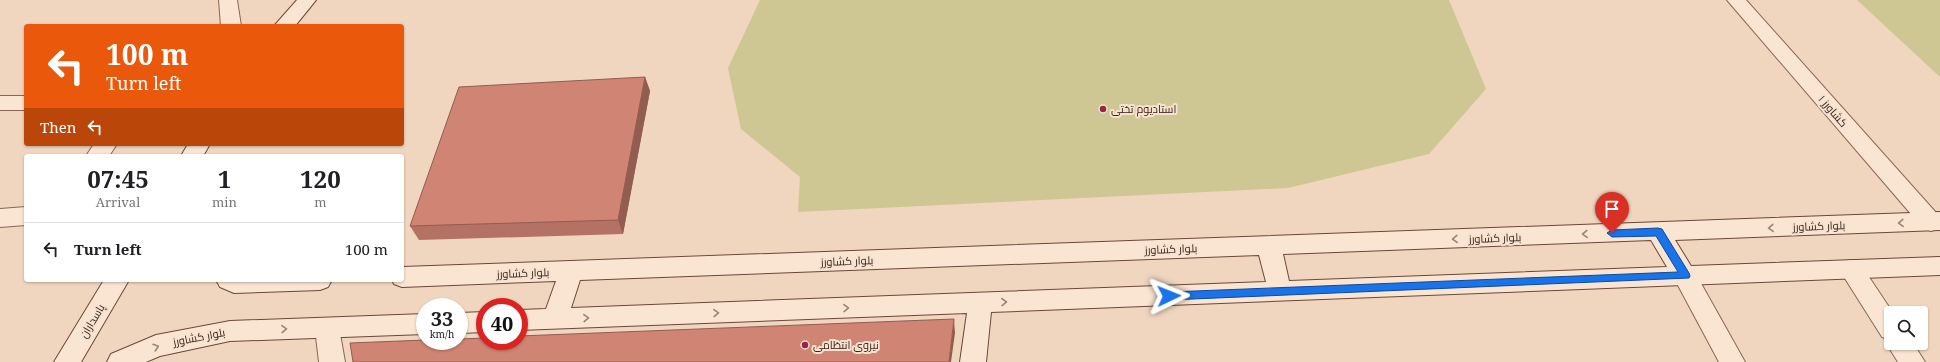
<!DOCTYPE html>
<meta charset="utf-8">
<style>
:root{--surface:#fff;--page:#f2f2f2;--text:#202124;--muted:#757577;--line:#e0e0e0}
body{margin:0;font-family:"Noto Serif",Cairo,serif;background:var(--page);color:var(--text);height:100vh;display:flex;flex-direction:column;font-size:15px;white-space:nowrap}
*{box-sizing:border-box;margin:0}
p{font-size:13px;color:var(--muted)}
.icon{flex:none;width:22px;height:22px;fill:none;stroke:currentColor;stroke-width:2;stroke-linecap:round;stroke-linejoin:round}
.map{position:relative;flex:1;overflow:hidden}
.sheet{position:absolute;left:24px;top:154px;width:380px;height:128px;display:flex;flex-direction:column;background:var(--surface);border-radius:4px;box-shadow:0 1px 3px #0004}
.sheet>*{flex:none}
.guide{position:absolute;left:24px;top:24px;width:380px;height:122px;border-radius:4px;box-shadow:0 1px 3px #0004;background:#ea580c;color:#fff;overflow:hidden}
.buttons{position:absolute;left:1884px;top:306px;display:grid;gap:8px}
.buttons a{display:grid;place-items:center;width:44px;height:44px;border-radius:4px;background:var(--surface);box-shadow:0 1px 3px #0004;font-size:20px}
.speed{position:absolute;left:416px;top:298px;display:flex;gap:8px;font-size:20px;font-weight:700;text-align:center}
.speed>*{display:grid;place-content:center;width:52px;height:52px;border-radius:50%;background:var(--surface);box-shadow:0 1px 3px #0004;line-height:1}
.speed small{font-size:10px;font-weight:400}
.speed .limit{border:6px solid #d22;background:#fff;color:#111}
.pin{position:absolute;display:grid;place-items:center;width:34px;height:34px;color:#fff;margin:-41px -17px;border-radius:50% 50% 50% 0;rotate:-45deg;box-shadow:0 0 4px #0007}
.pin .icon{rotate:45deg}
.me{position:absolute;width:44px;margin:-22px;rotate:88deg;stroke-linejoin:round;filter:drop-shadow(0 0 3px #0008)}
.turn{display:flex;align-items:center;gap:14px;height:84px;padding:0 16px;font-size:18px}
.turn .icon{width:52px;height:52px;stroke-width:2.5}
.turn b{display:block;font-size:28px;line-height:34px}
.then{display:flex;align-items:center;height:38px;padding:0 16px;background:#0003;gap:8px;font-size:15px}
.eta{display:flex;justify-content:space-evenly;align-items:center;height:68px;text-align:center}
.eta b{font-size:24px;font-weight:700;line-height:28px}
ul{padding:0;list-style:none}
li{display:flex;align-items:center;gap:12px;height:52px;padding:0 16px;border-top:1px solid var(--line)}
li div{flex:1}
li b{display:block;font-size:15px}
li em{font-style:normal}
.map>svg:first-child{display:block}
.green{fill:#cec793}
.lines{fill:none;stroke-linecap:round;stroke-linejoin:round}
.street-casing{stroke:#896657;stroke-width:2}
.secondary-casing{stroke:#6b473a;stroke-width:2}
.street{fill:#fae5d3;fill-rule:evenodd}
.secondary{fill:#fae5d3;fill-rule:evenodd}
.wall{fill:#b37263}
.shaded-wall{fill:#925c50}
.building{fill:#d08473;stroke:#925c50}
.oneway{stroke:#998478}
.route{fill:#1a73e8;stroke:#114b97}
.poi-dot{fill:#9b2441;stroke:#f7e2cf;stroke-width:1.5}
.labels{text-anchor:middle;stroke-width:4;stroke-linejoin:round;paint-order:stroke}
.poi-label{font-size:11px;fill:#38231c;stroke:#f7e2cf;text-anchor:start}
.street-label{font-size:11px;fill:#38231c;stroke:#f7e2cf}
</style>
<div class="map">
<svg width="1940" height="362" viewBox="0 0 1940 362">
<rect width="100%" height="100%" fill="#f0d6bf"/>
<path class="green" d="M760,0h689l37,89 -57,65 -141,34 -490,24 2,-35 -59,-48 -13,-61z
M1857,0h83v77z"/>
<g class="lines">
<defs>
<path id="street" d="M219,0h18l4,26h-20z
M1727,0h19l193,216v12l-8,3 -8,-3z
M0,96h26v14h-26z
M94,144h23l-8,12h-23z
M26,207v18l-26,2v-18z
M1851,260l8,2 34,51h-2v30h22l12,19h-27l-12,-19 2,-4 -6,-2 -43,-68 4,-7z
M1685,266l8,3 52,93h-26l-46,-86 4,-7z
M327,318l9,3 3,7 6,34h-26l-4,-34 3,-7z"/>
<path id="secondary" d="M297,0h19l-21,26h-21z
M188,144h22l-7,12h-22z
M1940,212v18l-265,10 16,26 249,-9v18l-949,37 -5,50h-26l7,-49 -448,17v-20l27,-1 10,-28 -154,6 -8,-3 -2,-4h10v-13zM1651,240l16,27 -378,14 -6,-27zM1259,255l7,27 -695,26 9,-28z
M104,280h25l-48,82h-27z
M216,280h116l-4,7 -8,3 -86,3 -14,-6z
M485,312v20l-26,1v-20z
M425,314v20l-195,7 -70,15 -14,6h-39l4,-8 45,-19 74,-14z"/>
</defs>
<use href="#street" class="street-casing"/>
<use href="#secondary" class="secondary-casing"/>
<use href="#street" class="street"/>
<use href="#secondary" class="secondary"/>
</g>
<path class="wall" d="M645,77l5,14 -27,143 -204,6 -9,-14z"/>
<path class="shaded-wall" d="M645,77l5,14 -27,143 -5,-14z
M954,319l1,14 -4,29h-2z"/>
<path class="building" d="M645,77l-27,143 -208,6 49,-139z
M954,319l-5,43h-596l-3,-19 75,-3v1h34v-2l26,-1v3h34v-5z"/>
<defs><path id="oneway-chevron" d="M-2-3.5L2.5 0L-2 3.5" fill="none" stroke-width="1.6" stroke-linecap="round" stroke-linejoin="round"/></defs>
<g class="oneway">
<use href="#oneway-chevron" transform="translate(1901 223) rotate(178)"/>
<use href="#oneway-chevron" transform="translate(1771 228) rotate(178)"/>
<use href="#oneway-chevron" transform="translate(1585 234) rotate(178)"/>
<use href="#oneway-chevron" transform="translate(1455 239) rotate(178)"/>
<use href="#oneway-chevron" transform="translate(1004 302) rotate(-2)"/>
<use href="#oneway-chevron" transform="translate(846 308) rotate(-2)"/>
<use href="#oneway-chevron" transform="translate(716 313) rotate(-2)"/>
<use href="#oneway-chevron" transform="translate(586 318) rotate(-2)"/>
<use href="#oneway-chevron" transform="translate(284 329) rotate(-2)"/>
<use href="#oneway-chevron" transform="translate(156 347) rotate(-18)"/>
</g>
<path class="route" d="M1658,228l4,1 27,44 1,3 -1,2 -520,22 -5,-4 5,-4 509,-20 -22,-36 -44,1 -5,-4 5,-3z"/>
<g class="poi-dot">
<circle cx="1103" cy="109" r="4"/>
<circle cx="805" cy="345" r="4"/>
</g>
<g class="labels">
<g class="poi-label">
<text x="1111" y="113">استادیوم تختی</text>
<text x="813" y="349">نیروی انتظامی</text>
</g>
<g class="street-label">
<text transform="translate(1833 111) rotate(49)" y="4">کشاورز ۱</text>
<text transform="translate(1819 226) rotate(-2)" y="4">بلوار کشاورز</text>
<text transform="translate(1495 238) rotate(-2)" y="4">بلوار کشاورز</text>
<text transform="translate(1171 249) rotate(-2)" y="4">بلوار کشاورز</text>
<text transform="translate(847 261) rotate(-2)" y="4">بلوار کشاورز</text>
<text transform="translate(523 273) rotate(-2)" y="4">بلوار کشاورز</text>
<text transform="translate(92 321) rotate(-59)" y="4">پاسداران</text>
<text transform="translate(199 337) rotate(-11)" y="4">بلوار کشاورز</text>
</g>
</g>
</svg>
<div class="buttons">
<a><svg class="icon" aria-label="search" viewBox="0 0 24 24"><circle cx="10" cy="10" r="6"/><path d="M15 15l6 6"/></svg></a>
</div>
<div class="speed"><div>33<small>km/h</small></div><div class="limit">40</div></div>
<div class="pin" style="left:1612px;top:233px;background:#d93025"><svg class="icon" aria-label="arrive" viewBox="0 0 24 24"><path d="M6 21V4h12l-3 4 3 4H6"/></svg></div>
<svg class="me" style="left:1169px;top:296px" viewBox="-20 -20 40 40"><path d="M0-17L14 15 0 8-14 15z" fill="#1a73e8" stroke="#fff" stroke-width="4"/></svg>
<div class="guide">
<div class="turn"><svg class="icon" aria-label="left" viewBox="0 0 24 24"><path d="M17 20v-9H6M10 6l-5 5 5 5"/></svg><div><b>100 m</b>Turn left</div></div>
<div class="then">Then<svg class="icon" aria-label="left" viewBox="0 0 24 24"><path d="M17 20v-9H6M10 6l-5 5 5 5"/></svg></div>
</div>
<section class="sheet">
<div class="eta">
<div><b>07:45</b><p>Arrival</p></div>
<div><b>1</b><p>min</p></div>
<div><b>120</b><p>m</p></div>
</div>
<ul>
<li><svg class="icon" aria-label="left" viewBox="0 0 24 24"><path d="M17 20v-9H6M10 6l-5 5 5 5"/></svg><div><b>Turn left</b></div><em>100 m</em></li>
</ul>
</section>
</div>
